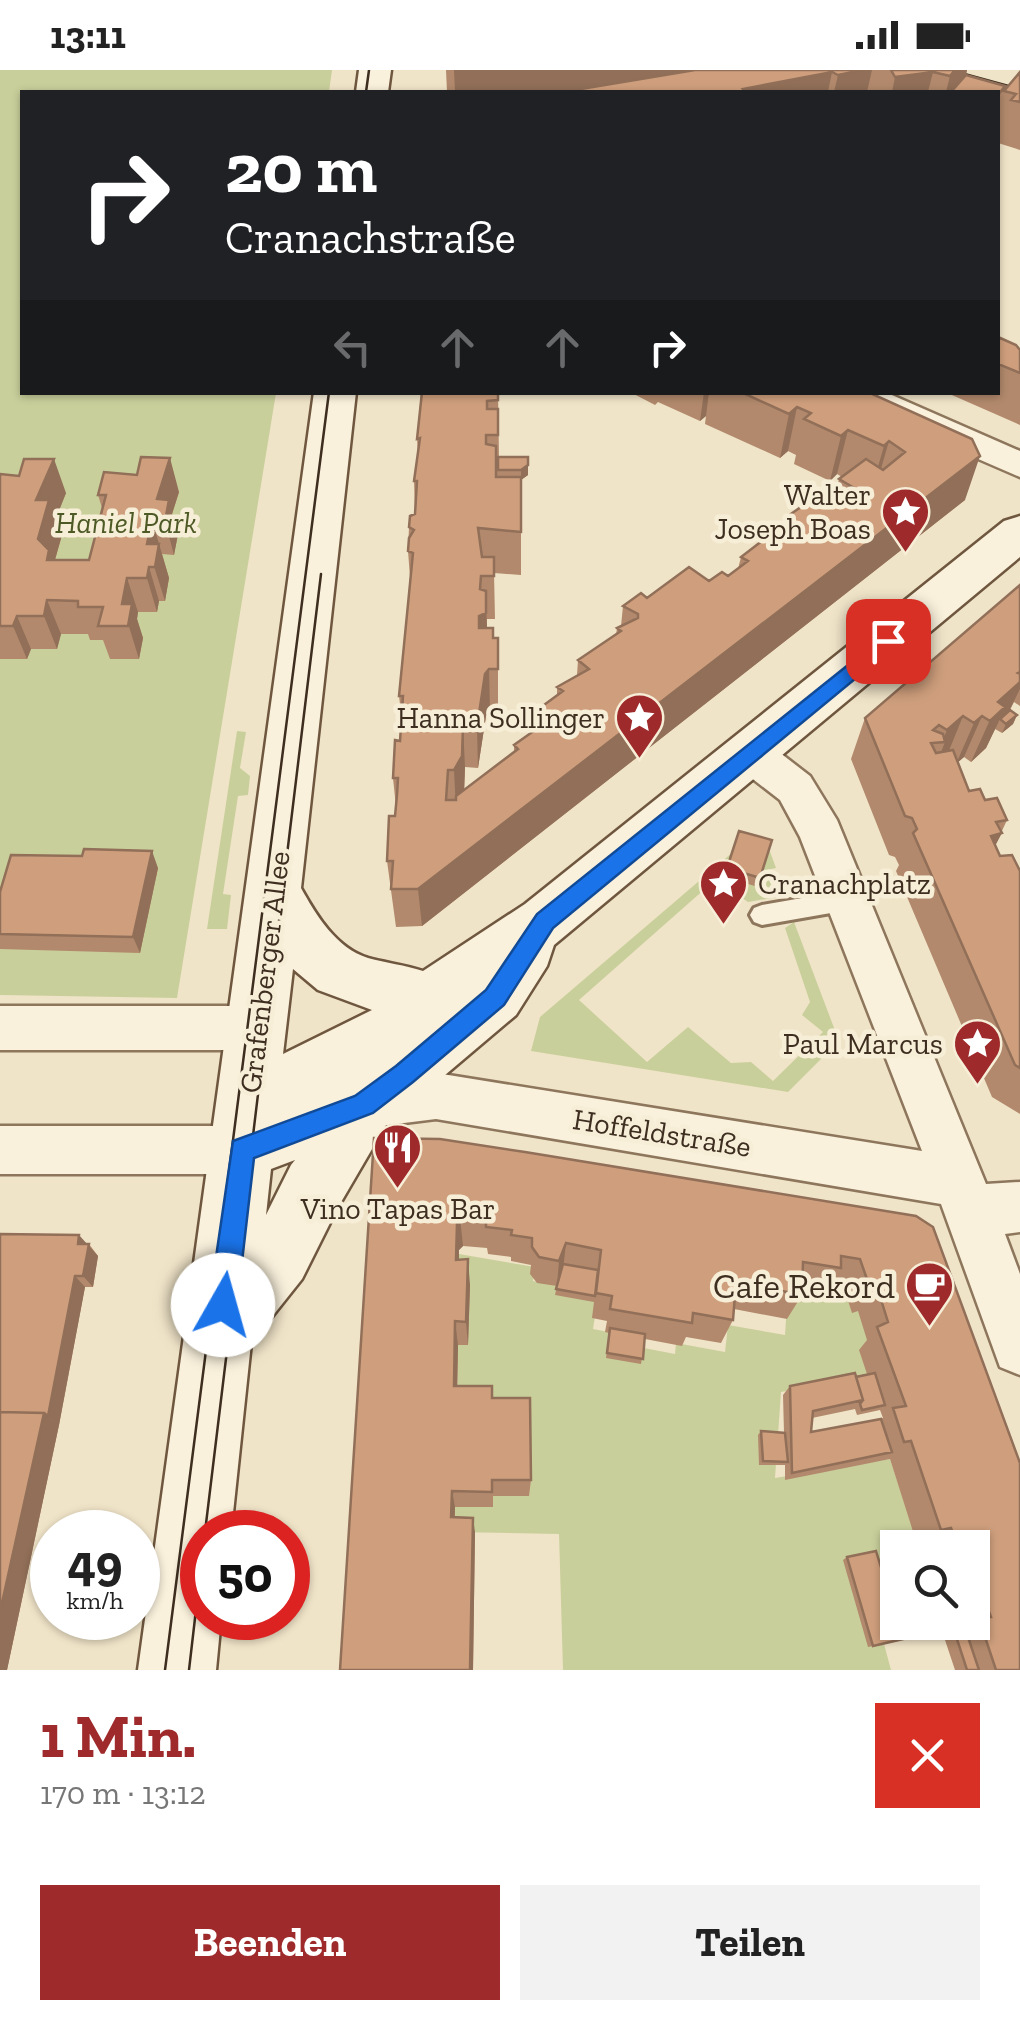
<!DOCTYPE html>
<html lang="de">
<meta charset="utf-8">
<style>
:root{--surface:#fff;--page:#f2f2f2;--text:#222;--muted:#767676;--accent:#9e2a2b}
body{margin:0;font-family:"Zilla Slab",serif;background:var(--page);color:var(--text);height:100vh;display:flex;flex-direction:column;font-size:38px;white-space:nowrap}
*{box-sizing:border-box;margin:0}
p{font-size:32px;color:var(--muted)}
.icon{flex:none;width:55px;height:55px;fill:none;stroke:currentColor;stroke-width:2;stroke-linecap:round;stroke-linejoin:round}
.map{position:relative;height:1600px;overflow:hidden}
.drawer{display:flex;flex-direction:column;background:var(--surface);flex:1}
.drawer>*{flex:none}
.top-card{position:absolute;left:20px;top:20px;width:980px;height:305px;border-radius:0px;box-shadow:0 2px 8px #0004;background:#202124;color:#fff;overflow:hidden}
.buttons{position:absolute;left:880px;top:1460px;display:grid;gap:20px}
.buttons a{display:grid;place-items:center;width:110px;height:110px;border-radius:0px;background:var(--surface);box-shadow:0 2px 8px #0004;font-size:50px}
.speed{position:absolute;left:30px;top:1440px;display:flex;gap:20px;font-size:50px;font-weight:700;text-align:center}
.speed>*{display:grid;place-content:center;width:130px;height:130px;border-radius:50%;background:var(--surface);box-shadow:0 2px 8px #0004;line-height:1}
.speed small{font-size:25px;font-weight:400}
.speed .limit{border:15px solid #d22;background:#fff;color:#111}
.pin{position:absolute;display:grid;place-items:center;width:85px;height:85px;color:#fff;margin:-42px;border-radius:20px;box-shadow:0 5px 15px #0006}
.me{position:absolute;width:110px;margin:-55px;rotate:7deg;stroke-linejoin:round;filter:drop-shadow(0 0 8px #0008)}
.turn{display:flex;align-items:center;gap:35px;height:210px;padding:0 40px;font-size:45px}
.turn .icon{width:130px;height:130px;stroke-width:2.5}
.turn b{display:block;font-size:70px;line-height:85px}
.lanes{display:flex;align-items:center;height:95px;padding:0 40px;background:#0003;justify-content:center;gap:50px;direction:ltr}
.lanes .off{opacity:.35}
.round{display:grid;place-items:center;flex:none;width:105px;height:105px;border-radius:0px;background:var(--page)}
.head{display:flex;align-items:center;justify-content:space-between;height:170px;padding:0 40px}
h1{font-size:60px;font-weight:800;line-height:75px;color:var(--accent)}
.cta{display:flex;gap:20px;margin-top:auto;padding:20px 40px}
.cta a{flex:1;height:115px;border-radius:0px;background:var(--accent);color:#fff;font-size:40px;font-weight:800;line-height:115px;text-align:center}
.cta a+a{background:var(--page);color:var(--text)}
.status{display:flex;justify-content:space-between;align-items:center;height:70px;padding:0 50px;background:var(--surface);direction:ltr}
.status svg{height:28px;fill:currentColor}
.map>svg:first-child{display:block}
.green{fill:#c9cf9b}
.lines{fill:none;stroke-linecap:round;stroke-linejoin:round}
.service-casing{stroke:#8d765c;stroke-width:6}
.minor-casing{stroke:#8d765c;stroke-width:5}
.secondary-casing{stroke:#6f573f;stroke-width:5}
.service{fill:#faf1dc;fill-rule:evenodd}
.minor{fill:#faf1dc;fill-rule:evenodd}
.secondary{fill:#faf1dc;fill-rule:evenodd}
.tram{stroke:#3d2e20;stroke-width:2.5}
.wall{fill:#b2896c;fill-rule:evenodd}
.shaded-wall{fill:#916f58}
.building{fill:#cf9f7d;stroke:#916f58;stroke-width:2.5}
.route{fill:#1a73e8;stroke:#114b97;stroke-width:2.5}
.labels{text-anchor:middle;stroke-width:9;stroke-linejoin:round;paint-order:stroke}
.poi-label{font-size:30px;fill:#3d2e20;stroke:#f7eed8;text-anchor:end}
.park-label{font-size:30px;font-style:italic;fill:#4d5a26;stroke:#f7eed8}
.street-label{font-size:30px;fill:#3d2e20;stroke:#f7eed8}
.near-poi-label{font-size:35px;fill:#3d2e20;stroke:#f7eed8;text-anchor:end}
</style>
<div class="status"><b>13:11</b><svg viewBox="0 0 49 12"><path d="M0 12V9h3v3zM5 12V6h3v6zM10 12V3h3v9zM15 12V0h3v12zM26 1h20v11H26zM47 4h2v5h-2z"/></svg></div>
<div class="map">
<svg width="1020" height="1600" viewBox="0 0 1020 1600">
<rect width="100%" height="100%" fill="#f0e4c8"/>
<path class="green" d="M0,0h332l-3,22h-307v300l254,1 -99,605 -177,-3z
M237,661l9,1 -6,36 10,8 -2,19 -10,1 -15,98 8,1 -4,34h-20z
M769,779l7,19 -9,2 5,16h10l2,10 -36,6 -33,-22 -136,120 68,62 41,-35 43,36 20,-1 22,19 50,-49 -21,-17 8,-13 -25,-74 9,-6 45,119 -51,51 -257,-41 9,-34 193,-165z
M459,1184l76,13 -2,14 29,5 39,-9 -8,52 26,5 -1,9 57,11 1,-11 49,9 3,-27 57,10 3,-47 45,11 1,-15 15,3 25,57 -2,32 -91,16 -6,86 115,-19 28,85 9,-2 2,5 -31,1v74l52,1 1,5 -67,16 7,26h-328l-4,-136 -105,-2 1,-25 38,-11 36,-1 -72,-89 1,-61 10,-1 -9,-59z"/>
<g class="lines">
<defs>
<path id="service" d="M848,820l8,3 3,7 -3,7 -8,3 -86,15 -8,-3 -4,-7 4,-7 8,-3z"/>
<path id="minor" d="M837,322h48l135,59v26l-178,-77z
M751,667l15,5 44,34 27,44 149,364 34,-2v50l-15,2 15,40v101l-20,-8 -59,-163 -505,-85 -72,9 -18,-7 -7,-16 7,-16 18,-7 72,-9 486,78 -122,-314 -20,-37 -44,-34 -6,-12 6,-12z
M0,936h258l17,7 7,15 -7,15 -17,7h-258z
M0,1056h242l18,7 8,17 -8,17 -18,7h-242z"/>
<path id="secondary" d="M359,0h32l-3,22h-32z
M314,322h42l-55,496c15,27 35,60 67,70 18,5 37,7 55,13l102,-67 479,-383 16,-5v41l-466,388 -7,21 -31,49 -130,110 -49,84 -35,70 -51,64 -20,189h-29v86h19l-5,52h-78zM293,899l25,21 54,20 -89,44zM295,1090l-4,5 -25,50 5,-46z"/>
</defs>
<use href="#service" class="service-casing"/>
<use href="#minor" class="minor-casing"/>
<use href="#secondary" class="secondary-casing"/>
<use href="#service" class="service"/>
<use href="#minor" class="minor"/>
<use href="#secondary" class="secondary"/>
<path class="tram" d="M950,0l70,19
M366,22l3,-22
M205,1462l116,-958
M165,1600l164,-1278
M189,1600l13,-112"/>
</g>
<path class="wall" d="M446,0h521l-1,5 38,16 16,-19v78l-22,-7 2,-6h-2v-45h-551z
M998,267l22,13v75l-75,-33h53z
M421,322h77l1,65h29v18l-7,5v95l-27,-2 1,46h-8v9l6,10h5v73l-8,-1 -4,6 -8,52 -13,-1 -1,23 50,-37v-8l18,-13 1,-19 24,-17v-9l20,-12 1,-15 38,-25 1,-7 4,-2 2,-20 24,-8 81,-22 10,-7 3,-12 40,-18 4,-21 38,-14 12,-9 4,-16 3,-2 -5,-3 -7,7 -36,-17 2,-9 -8,-4 -8,7 -75,-34 1,-8 -6,5 -42,-19 -3,3 -25,-13h238l97,108 -543,426 -26,1 -9,-66 9,-54 -3,-29 7,-37 2,-20 -3,-25 11,-119 -2,-26 1,-24 6,-13 -1,-33 4,-26 -1,-16z
M0,404l66,19 -10,25 6,17 -7,25h34l13,-52 -4,-13 81,-3 -7,22 6,20 -4,21 -12,-1 7,24 -4,23h-6l-2,11h-19l-1,7 6,19 -4,21h-29l-7,-19h-13l-2,-6h-27l-4,15h-26l-4,10h-27z
M1020,515v121l-6,-4 -4,8 7,5 -4,9 -11,9 -7,-4 -9,19 -15,14 -7,-5 -6,5 11,29 16,9 22,20 -12,26 5,10 20,15v243l-28,-17 -96,-226 3,-6 -4,-8 -6,-2 -38,-96 14,-41z
M772,770l-14,47 -33,-10 2,-9z
M158,798l-18,85 -140,-4v-57z
M374,1068l542,78 104,454h-65l-16,-48h33v-74h-43l-2,-6 -10,2 -27,-85 -105,21v-15h-26l-1,-30 3,-4 23,2 -1,-38 7,-9 77,-12 -8,-24 8,-10 -9,-29 -6,2 -9,-28 -12,-2 -7,11 -22,-4v5l-15,24 -53,-10 -1,11 -12,23 -35,-6 -4,9 -37,-7 -4,25 -35,-6 3,-25 -4,-1 2,-11 -15,-3 2,-16 -39,-7 2,-9 -20,-3 -7,-9 1,-9 -20,-4v-4l-23,-3 -1,-6 -24,-2 -4,4v10l11,25 -2,60h-10l-1,41 35,12 39,82 -2,16h-36v11h-38v10l20,15 -2,138zM855,1339l2,6 23,-5 3,8 -72,14 1,-14z
M0,1164l89,10 9,12 -5,31h-8l-26,138 -52,245z
M847,1487l50,84 -29,6 -25,-87z"/>
<path class="shaded-wall" d="M454,0h255l-133,22h-121z
M863,0h9l-5,22h-33l4,-17z
M955,0h12l-6,22h-15l4,-16z
M832,2l-4,20h-85v-3z
M933,2l-5,20h-36l3,-15z
M704,322h5l-3,24 -6,5z
M797,337l-9,44 -8,7 9,-44z
M848,360l-11,44 -7,7 11,-45z
M889,371l-13,45 -5,5 13,-45z
M980,386l-15,44 -543,426 -4,-37z
M170,388l9,34 -7,22 6,20 -4,21 -9,-34 -8,-22z
M54,389l12,34 -10,25 6,17 -8,28 6,31 -22,-55 -2,-39z
M528,395v10l-7,5v-10z
M152,450l17,58 -4,23 -18,-57z
M149,497l10,34 -2,11 -10,-34z
M127,508l11,34 -1,7 6,19 -4,21 -17,-55z
M486,521l1,43 -8,-6v-12l3,-1z
M47,530l14,34 -4,15 -13,-33z
M17,546l14,33 -4,10 -14,-33z
M489,599l1,41 -4,6 -8,52 -1,-41 8,-53z
M1020,602v17l-15,30h-5l-14,29 -15,14 27,-60z
M1017,645l-4,9 -11,9 4,-9z
M963,646l-17,42 -11,9 10,-25h-3l5,-12z
M982,646l-18,41 -8,7 18,-41z
M463,656l2,41 -1,30 -8,13 -2,-40z
M1002,763l-21,39 10,-36z
M152,781l6,17 -18,85 -7,-16z
M460,1148l3,28 -4,4v36l-3,-26 1,-37z
M79,1165l19,21 -5,31 -10,-11 -5,-32z
M566,1173l-3,27 -6,16 2,-25z
M468,1189l2,26 -2,60 -2,-23z
M75,1206l10,11 -26,138 -11,-9z
M455,1251l3,24 -1,61 -3,-20z
M44,1343l15,12 -52,245h-7v-58z
M452,1421l3,16 -1,25 -3,-15z
M473,1448l2,14 -2,138h-3z"/>
<path class="building" d="M695,0h168l-25,5 -6,-3 -89,17 3,3h-183z
M891,0h64l-5,6 -17,-4 -38,5z
M1020,2v30l-9,-2 5,-6 -12,-3z
M966,5l39,11 -7,9v-3h-47z
M998,267l18,8 4,5v23l-22,-9z
M422,322h76v8l-11,1v8h11v26h-12v9l10,2v31h25v55l-43,-4 4,29h12v19h-13l-1,13 6,2v22l-7,3v12h14v10h5v31h-9l-4,5 -8,53 -14,-1 -1,30 -8,14h-6l-2,30h10v-4l62,-47 -4,-4 31,-22 -12,-10 30,-22 -6,-4 32,-18 -11,-9 43,-29 -4,-3 21,-10v-4l-15,-8 18,-13 6,5 42,-31 20,14 13,-9 6,4 20,-15 -7,-4 26,-20 7,5 27,-13 -16,-11 29,-20 9,6 14,-10 6,4 13,-9 -17,-10 27,-20 17,11 22,-18 -16,-11 -5,5 -36,-16 -7,6 -37,-17 7,-6 -14,-6 -8,7 -48,-22h127l104,47 8,17 -562,433h-27l2,-28h-6l2,-45h6l2,-21 1,-17h-5l2,-38 5,1 3,-45h-4l14,-143 -5,-2 1,-13 5,-8 -5,-3 1,-11 5,-2 2,-33h-3l6,-43 -3,1z
M141,387l29,1 -13,41 12,1 -4,21 -13,-1 -5,24h12l-4,23h-6l-2,11h-20l-5,26h10l-4,22h-30l5,-19h-25v-6l-31,-1 -3,16h-27l-4,10h-13v-152l19,2 5,-17h30l-18,41h13l-11,39 11,11 -2,10h42l17,-65h-8l6,-23 33,3z
M498,387h30v8l-7,5h-23z
M1020,515v87l-2,1 2,1v8l-22,20 7,5 -15,14 -8,-5 -8,7 -11,-7 -16,14 -8,-5 -6,5 10,4 2,8 -14,1 5,10 17,-3 16,41 11,-2 5,11 12,-2 10,22 -11,2 6,11 -11,3 9,20 12,-1 8,16v197l-5,-3 -102,-232 4,-4 -5,-11 -7,-2 -40,-98z
M1010,640l7,5 -11,9 -6,-5z
M739,761l33,9 -12,38 -33,-10z
M84,779l68,2 -19,86 -133,-3v-42l11,-37 71,1z
M374,1068l66,1 85,13 391,64 17,11 87,236v207h-24l-17,-51 12,-2 -19,-51v-18h-14l-7,-20 -10,2 -30,-89 -7,1 -11,-34 13,-2 -29,-79 11,-5 -11,-35 -7,1 -10,-29 -19,-3v12l-38,-6 -1,33 -66,-13 -3,38 -40,-7 -1,10 -82,-14 2,-13 -16,-3 5,-43 -35,-7 -7,18 -20,-4 -7,-10v-9l-21,-3 1,-5 -26,-3v-7l-26,-2 -3,5 -1,37 12,-1 -2,63 -11,-1 -1,65h38v12h38l1,82h-39v12l-40,-1 -1,26 22,1 -3,152h-130z
M0,1164l79,1 -1,9h11l-6,32h-8l-27,140 -4,-3 -44,-1z
M563,1194l35,6 -3,26 -39,-7z
M610,1258l35,6 -2,25 -36,-6z
M855,1303l8,27 -50,11 -2,21 70,-13 11,33 -100,21 -2,-87z
M875,1303l10,32 -23,5 -2,-6 3,-4 -7,-23z
M0,1342l44,1 -44,199z
M761,1361l24,2 3,29 -25,-1z
M876,1481l27,88 -30,7 -26,-89z
M945,1552h24v1l-21,6z
M964,1555l15,45h-12l-14,-43z"/>
<path class="route" d="M888,563l7,3v10l-342,282 -49,77 -91,77 -40,31 -119,45 -17,147 -4,10 -10,4 -10,-4 -4,-10 24,-164 122,-45 41,-30 90,-76 51,-76z"/>
<defs>
<symbol id="sight-pin" viewBox="-11 -11 22 30"><path d="M0 17L-7.5 6A9.5 9.5 0 1 1 7.5 6Z" fill="#9e2a2b" stroke="#f7eed8"/><path d="M0-6L1.8-2.2L6-1.7L2.9 1.2L3.7 5.4L0 3.3L-3.7 5.4L-2.9 1.2L-6-1.7L-1.8-2.2Z" fill="#fff"/></symbol>
<symbol id="restaurant-pin" viewBox="-11 -11 22 30"><path d="M0 17L-7.5 6A9.5 9.5 0 1 1 7.5 6Z" fill="#9e2a2b" stroke="#f7eed8"/><path d="M-5-6h1v4h1v-4h1v4h1v-4h1v5L-1.5 .5V6h-2V.5L-5-1ZM5-6V6H3V1.5H1.5Q1.5-4 5-6Z" fill="#fff"/></symbol>
<symbol id="cafe-pin" viewBox="-11 -11 22 30"><path d="M0 17L-7.5 6A9.5 9.5 0 1 1 7.5 6Z" fill="#9e2a2b" stroke="#f7eed8"/><path d="M-5.5-4.5H6V0H3Q3 3.5 0 3.5H-2.5Q-5.5 3.5-5.5 0ZM3-3.2v2h1.7v-2ZM-6 4.5H4V6H-6Z" fill="#fff"/></symbol>
</defs>
<g fill-rule="evenodd">
<use href="#sight-pin" x="878" y="414" width="55" height="75"/>
<use href="#sight-pin" x="612" y="620" width="55" height="75"/>
<use href="#sight-pin" x="696" y="786" width="55" height="75"/>
<use href="#sight-pin" x="950" y="946" width="55" height="75"/>
<use href="#restaurant-pin" x="370" y="1050" width="55" height="75"/>
<use href="#cafe-pin" x="902" y="1188" width="55" height="75"/>
</g>
<g class="labels">
<g class="poi-label">
<text x="871" y="435">Walter<tspan x="871" dy="34">Joseph Boas</tspan></text>
<text x="605" y="658">Hanna Sollinger</text>
<text x="758" y="824" text-anchor="start">Cranachplatz</text>
<text x="943" y="984">Paul Marcus</text>
<text x="398" y="1149" text-anchor="middle">Vino Tapas Bar</text>
</g>
<g class="park-label">
<text x="126" y="463">Haniel Park</text>
</g>
<g class="street-label">
<text transform="translate(265 902) rotate(-83)" y="10">Grafenberger Allee</text>
<text transform="translate(662 1063) rotate(9)" y="10">Hoffeldstraße</text>
</g>
<g class="near-poi-label">
<text x="895" y="1228">Cafe Rekord</text>
</g>
</g>
</svg>
<div class="buttons">
<a><svg class="icon" aria-label="search" viewBox="0 0 24 24"><circle cx="10" cy="10" r="6"/><path d="M15 15l6 6"/></svg></a>
</div>
<div class="speed"><div>49<small>km/h</small></div><div class="limit">50</div></div>
<div class="pin" style="left:888px;top:571px;background:#d93025"><svg class="icon" aria-label="arrive" viewBox="0 0 24 24"><path d="M6 21V4h12l-3 4 3 4H6"/></svg></div>
<svg class="me" style="left:223px;top:1235px" viewBox="-20 -20 40 40"><circle r="19" fill="#fff"/><path d="M0-13L10 11 0 6-10 11z" fill="#1a73e8"/></svg>
<div class="top-card">
<div class="turn"><svg class="icon" aria-label="right" viewBox="0 0 24 24"><path d="M7 20v-9h11M14 6l5 5-5 5"/></svg><div><b>20 m</b>Cranachstraße</div></div>
<div class="lanes"><svg class="icon off" aria-label="left" viewBox="0 0 24 24"><path d="M17 20v-9H6M10 6l-5 5 5 5"/></svg><svg class="icon off" aria-label="ahead" viewBox="0 0 24 24"><path d="M12 20V5M6 11l6-6 6 6"/></svg><svg class="icon off" aria-label="ahead" viewBox="0 0 24 24"><path d="M12 20V5M6 11l6-6 6 6"/></svg><svg class="icon" aria-label="right" viewBox="0 0 24 24"><path d="M7 20v-9h11M14 6l5 5-5 5"/></svg></div>
</div>
</div>
<section class="drawer">
<div class="head"><div><h1>1 Min.</h1><p>170 m · 13:12</p></div><a class="round" style="background:#d93025;color:#fff"><svg class="icon" aria-label="close" viewBox="0 0 24 24"><path d="M6 6l12 12M18 6L6 18"/></svg></a></div>
<div class="cta"><a>Beenden</a><a>Teilen</a></div>
</section>
